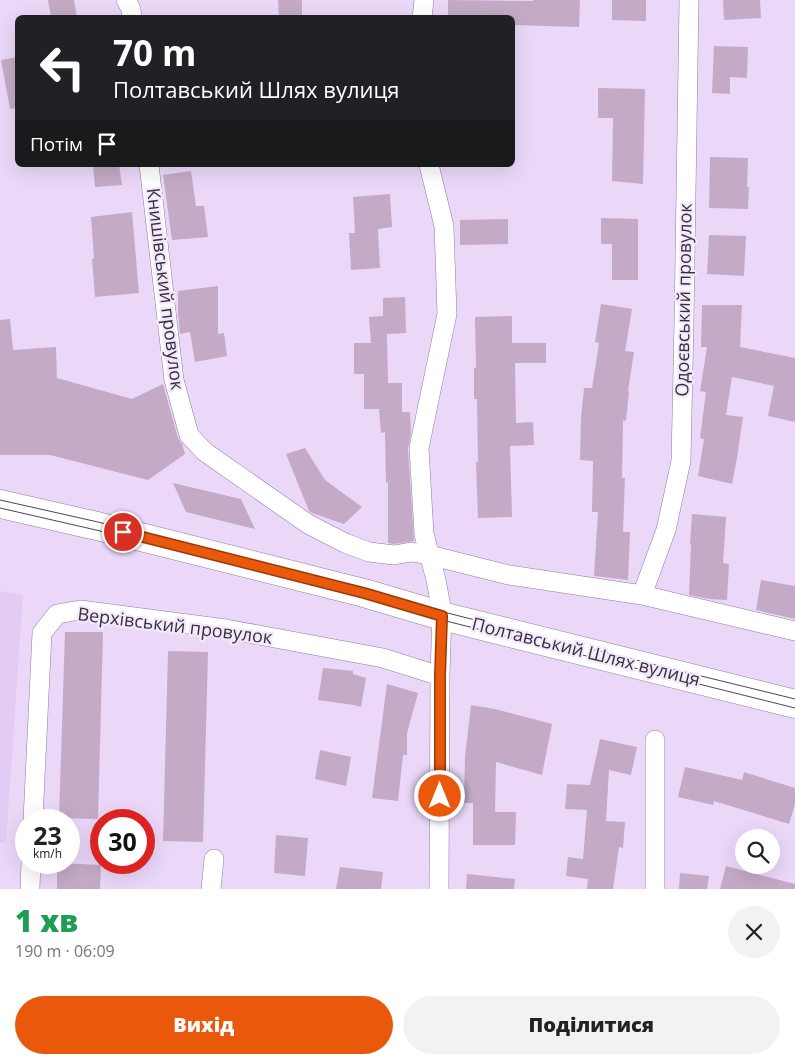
<!DOCTYPE html>
<html lang="uk">
<meta charset="utf-8">
<style>
:root{--surface:#fff;--page:#f2f2f2;--text:#222;--muted:#767676;--accent:#ea580c}
body{margin:0;font-family:"Open Sans",sans-serif;background:var(--page);color:var(--text);height:100vh;display:flex;flex-direction:column;font-size:19px;white-space:nowrap}
*{box-sizing:border-box;margin:0}
p{font-size:16px;color:var(--muted)}
.icon{flex:none;width:28px;height:28px;fill:none;stroke:currentColor;stroke-width:2;stroke-linecap:round;stroke-linejoin:round}
.map{position:relative;height:889px;overflow:hidden}
.details{display:flex;flex-direction:column;background:var(--surface);flex:1}
.details>*{flex:none}
.hud{position:absolute;left:15px;top:15px;width:500px;height:152px;border-radius:8px;box-shadow:0 5px 20px #0002;background:#202124;color:#fff;overflow:hidden}
.buttons{position:absolute;left:735px;top:829px;display:grid;gap:10px}
.buttons a{display:grid;place-items:center;width:45px;height:45px;border-radius:50%;background:var(--surface);box-shadow:0 5px 20px #0002;font-size:25px}
.speed{position:absolute;left:15px;top:809px;display:flex;gap:10px;font-size:25px;font-weight:700;text-align:center}
.speed>*{display:grid;place-content:center;width:65px;height:65px;border-radius:50%;background:var(--surface);box-shadow:0 5px 20px #0002;line-height:1}
.speed small{font-size:12px;font-weight:400}
.speed .limit{border:8px solid #d22;background:#fff;color:#111}
.pin{position:absolute;display:grid;place-items:center;width:42px;height:42px;color:#fff;margin:-21px;border:2px solid #fff;border-radius:50%;box-shadow:0 1px 5px #0007}
.me{position:absolute;width:55px;margin:-28px;rotate:0deg;stroke-linejoin:round;filter:drop-shadow(0 0 4px #0008)}
.turn{display:flex;align-items:center;gap:18px;height:105px;padding:0 15px;font-size:22px}
.turn .icon{width:65px;height:65px;stroke-width:2.5}
.turn b{display:block;font-size:35px;line-height:42px}
.then{display:flex;align-items:center;height:48px;padding:0 15px;background:#0003;gap:10px;font-size:19px}
.round{display:grid;place-items:center;flex:none;width:52px;height:52px;border-radius:26px;background:var(--page)}
.summary{display:flex;align-items:center;justify-content:space-between;height:85px;padding:0 15px}
h1{font-size:30px;font-weight:800;line-height:38px;color:#1e9e55}
.action{display:flex;gap:10px;margin-top:auto;padding:10px 15px}
.action a{flex:1;height:58px;border-radius:30px;background:var(--accent);color:#fff;font-size:20px;font-weight:800;line-height:58px;text-align:center}
.action a+a{background:var(--page);color:var(--text)}
.map>svg:first-child{display:block}
.built{fill:#e3ccf4}
.building{fill:#c4aac6}
.lines{fill:none;stroke-linecap:round;stroke-linejoin:round}
.minor-casing{stroke:#8e7d9b;stroke-width:20}
.primary-casing{stroke:#8e7d9b;stroke-width:29}
.minor{stroke:#fff;stroke-width:19}
.primary{stroke:#fff;stroke-width:28}
.tram{stroke:#4e4554;stroke-width:1}
.route-casing{stroke:#983908;stroke-width:12}
.route{stroke:#ea580c;stroke-width:9}
.labels{text-anchor:middle;stroke-width:4.5;stroke-linejoin:round;paint-order:stroke}
.street-label{font-size:18px;fill:#37303c;stroke:#f4e9fc}
</style>
<div class="map">
<svg width="795" height="889" viewBox="0 0 795 889">
<rect width="100%" height="100%" fill="#ebd8f9"/>
<path class="built" d="M0,591l23,4 -17,247h-6z"/>
<path class="building" d="M48,0h26l3,18h-26z
M278,0h24v18h-23z
M448,0l85,1v-1h47l-1,27 -67,-2v-7l-64,-1z
M612,0h34v21l-34,-1z
M723,0h37l1,18 -37,2z
M714,46l34,1 -1,31 -17,-1v17l-18,-1z
M18,57v51l-8,1 -9,-49z
M598,88l47,1 -2,95 -31,-3 1,-63h-15z
M710,157l38,1 -1,29h2l-1,22 -39,-1z
M93,165h26l3,20 -27,2z
M191,171l5,35h8l4,31 -36,3 -9,-65z
M390,194l2,33 -14,2 2,39 -29,2 -2,-37h6l-2,-36z
M132,212l7,81 -44,4 -3,-38h2l-3,-42z
M601,218l37,1v61h-26v-36h-11z
M508,219v25l-48,1v-25z
M709,235l37,1 -2,40 -37,-2z
M218,286v48l6,-1 3,23 -32,6 -5,-30 -10,2 -2,-21v-22z
M405,297l1,36 -19,1 1,49h14v29h8l1,21 -3,16 6,92 -20,3 -6,-1v-61l-2,1 -1,-51 -4,1 -2,-24h-15v-35h-10v-31h17l-2,-26 14,-1v-18z
M601,304l31,5 -7,42 9,1 -6,39h1l-3,30 -3,-1 -1,58h3l-2,54h7l-2,48 -34,-4 4,-64h-6l1,-51 -13,-1 1,-42 3,-30h8l7,-45 -4,-1z
M702,305h40l-2,42 55,11v64l-27,-6 6,-30 -42,-9 -6,38 17,2 -6,41 -5,26 -34,-8 6,-37 -4,-1 6,-46 -6,-1 7,-44h-6z
M512,316v27h34v20h-31l1,60 17,-1 1,23 -24,1 2,71 -34,1 -2,-56h2l-1,-63h-3v-31h2l-1,-51z
M10,319l3,31 43,-3 1,31 75,21 31,-15 15,54 4,6 3,10 -37,26 -98,-25h-50v-135z
M305,448l20,32 37,27 -18,17 -32,-11 -3,-2 -23,-57z
M173,483l68,16 14,30 -69,-17z
M692,514l34,3 -3,46 6,1 -2,36 -18,-1 -20,-4 2,-51h-1z
M761,580l34,6v33l-39,-9z
M65,632h38l-5,187 -39,-1z
M168,651l40,1 -5,190 -40,-1z
M323,668l30,3v3l13,4 -5,29 -7,-2 -36,-5z
M387,684l31,9 -11,40v22h-4l-5,46 -26,-3z
M471,705l24,4 57,15 -10,51 -46,-13 -1,50h21l-1,33h-42v-42h-9l1,-46z
M600,739l37,8 -6,28 -22,-5 -3,51 19,1 -2,26 -4,-1 -6,42h-26l1,-10 -22,-3 2,-19 15,2 4,-49 -22,-1 2,-25 23,1z
M320,750l31,7 -5,29 -31,-7z
M685,767l57,13 2,-8 51,16v16l-6,20 -75,-23 -1,4 -35,-8z
M276,835l32,3 -3,38 -31,-3z
M57,863l44,2 -1,24h-43z
M726,866l69,18v5h-75z
M340,867l43,5 -2,17h-45z
M680,873l29,3 -2,13h-28z
M467,874l48,5 -1,10h-48z"/>
<g class="lines">
<defs>
<path id="minor" d="M126,0l5,9 1,9
M422,18l2,-18
M149,165l25,215 15,55 16,17 103,72 37,19 24,9 25,3 17,-3 18,3 80,20 133,20 153,36
M429,165l15,61 3,88 -28,134 5,86 12,46 6,32 -2,64 -1,213
M642,595l24,-65 15,-69 3,-140 5,-321
M33,820l9,-187 15,-19 23,-4 146,19 157,29 57,18
M30,889l1,-27
M211,889l3,-30
M655,889v-149"/>
<path id="primary" d="M0,504l97,22 267,67 78,23 353,88"/>
</defs>
<use href="#minor" class="minor-casing"/>
<use href="#primary" class="primary-casing"/>
<use href="#minor" class="minor"/>
<use href="#primary" class="primary"/>
<path class="tram" d="M0,500l98,22 72,19
M0,508l96,22 268,66 78,24 353,88
M424,607l55,14
M591,649l204,50"/>
</g>
<g class="lines">
<defs>
<path id="route" d="M123,532l241,61 78,23 -2,60v120"/>
</defs>
<use href="#route" class="route-casing"/>
<use href="#route" class="route"/>
</g>
<g class="labels">
<g class="street-label">
<text transform="translate(165 289) rotate(83)" y="6">Книшівський провулок</text>
<text transform="translate(684 300) rotate(-89)" y="6">Одоєвський провулок</text>
<text transform="translate(175 626) rotate(7)" y="6">Верхівський провулок</text>
<text transform="translate(586 652) rotate(14)" y="6">Полтавський Шлях вулиця</text>
</g>
</g>
</svg>
<div class="buttons">
<a><svg class="icon" aria-label="search" viewBox="0 0 24 24"><circle cx="10" cy="10" r="6"/><path d="M15 15l6 6"/></svg></a>
</div>
<div class="speed"><div>23<small>km/h</small></div><div class="limit">30</div></div>
<div class="pin" style="left:123px;top:532px;background:#d93025"><svg class="icon" aria-label="arrive" viewBox="0 0 24 24"><path d="M6 21V4h12l-3 4 3 4H6"/></svg></div>
<svg class="me" style="left:440px;top:796px" viewBox="-20 -20 40 40"><circle r="17" fill="#ea580c" stroke="#fff" stroke-width="3"/><path d="M0-11L8 9 0 5-8 9z" fill="#fff"/></svg>
<div class="hud">
<div class="turn"><svg class="icon" aria-label="left" viewBox="0 0 24 24"><path d="M17 20v-9H6M10 6l-5 5 5 5"/></svg><div><b>70 m</b>Полтавський Шлях вулиця</div></div>
<div class="then">Потім<svg class="icon" aria-label="arrive" viewBox="0 0 24 24"><path d="M6 21V4h12l-3 4 3 4H6"/></svg></div>
</div>
</div>
<section class="details">
<div class="summary"><div><h1>1 хв</h1><p>190 m · 06:09</p></div><a class="round"><svg class="icon" aria-label="close" viewBox="0 0 24 24"><path d="M6 6l12 12M18 6L6 18"/></svg></a></div>
<div class="action"><a>Вихід</a><a>Поділитися</a></div>
</section>
